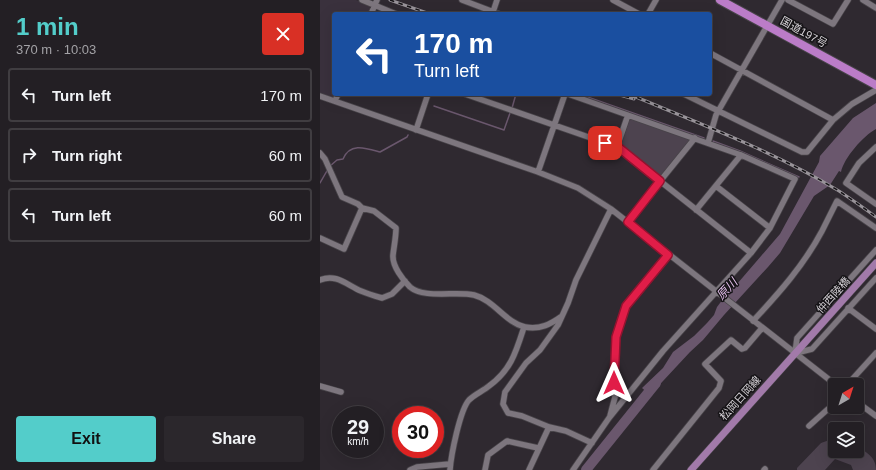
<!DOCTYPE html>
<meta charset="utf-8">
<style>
:root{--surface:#231f24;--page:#2b272c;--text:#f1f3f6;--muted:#a3a2a6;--line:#403d41;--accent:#53cdca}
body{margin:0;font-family:Helvetica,"Noto Sans JP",sans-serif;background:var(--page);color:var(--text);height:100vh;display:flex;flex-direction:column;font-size:15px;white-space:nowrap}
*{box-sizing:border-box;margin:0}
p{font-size:13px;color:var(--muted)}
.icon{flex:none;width:22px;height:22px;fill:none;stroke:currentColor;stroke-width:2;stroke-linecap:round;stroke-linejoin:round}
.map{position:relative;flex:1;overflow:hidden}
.drawer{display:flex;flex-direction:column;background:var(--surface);width:320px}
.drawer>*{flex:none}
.hud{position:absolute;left:12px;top:12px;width:380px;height:84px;border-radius:4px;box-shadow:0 4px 16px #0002,0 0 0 1px var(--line);background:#1a4fa0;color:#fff;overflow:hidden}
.needle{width:26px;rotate:39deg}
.buttons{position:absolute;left:508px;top:378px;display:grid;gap:8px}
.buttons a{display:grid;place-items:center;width:36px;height:36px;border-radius:4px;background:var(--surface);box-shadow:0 4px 16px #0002,0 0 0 1px var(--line);font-size:20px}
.speed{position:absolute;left:12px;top:406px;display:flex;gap:8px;font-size:20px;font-weight:700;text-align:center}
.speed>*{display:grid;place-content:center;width:52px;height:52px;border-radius:50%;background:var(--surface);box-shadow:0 4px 16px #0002,0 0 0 1px var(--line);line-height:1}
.speed small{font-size:10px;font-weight:400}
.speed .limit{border:6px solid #d22;background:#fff;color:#111}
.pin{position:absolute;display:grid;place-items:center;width:34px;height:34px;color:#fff;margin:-17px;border-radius:8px;box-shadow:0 2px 6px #0006}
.me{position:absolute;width:44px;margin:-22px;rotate:0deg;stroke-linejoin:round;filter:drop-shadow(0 0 3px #0008)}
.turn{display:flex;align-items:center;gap:14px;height:84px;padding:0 16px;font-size:18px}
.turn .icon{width:52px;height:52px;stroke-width:2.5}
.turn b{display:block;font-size:28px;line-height:34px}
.round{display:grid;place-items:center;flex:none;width:42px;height:42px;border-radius:4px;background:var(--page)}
.overview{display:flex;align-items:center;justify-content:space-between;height:68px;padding:0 16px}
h1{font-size:24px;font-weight:600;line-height:30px;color:var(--accent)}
.primary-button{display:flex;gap:8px;margin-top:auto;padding:8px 16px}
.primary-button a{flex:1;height:46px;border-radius:4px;background:var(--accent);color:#111;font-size:16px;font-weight:600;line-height:46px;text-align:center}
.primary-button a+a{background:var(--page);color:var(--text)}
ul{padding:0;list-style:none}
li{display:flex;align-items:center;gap:12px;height:54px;margin:0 8px 6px;padding:0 8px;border:2px solid var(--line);border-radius:4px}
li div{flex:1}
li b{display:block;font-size:15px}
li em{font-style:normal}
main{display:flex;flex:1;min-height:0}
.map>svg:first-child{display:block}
.built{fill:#3a313d}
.green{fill:#4d434f}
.water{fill:#6a576d}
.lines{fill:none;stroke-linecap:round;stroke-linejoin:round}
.stream{stroke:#6a576d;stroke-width:1.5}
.river{stroke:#6a576d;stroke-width:10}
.minor-casing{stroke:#484449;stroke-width:7}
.major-casing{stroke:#484449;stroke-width:8}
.highway-casing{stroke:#484449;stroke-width:10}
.minor{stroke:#7d767e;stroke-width:5.5}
.major{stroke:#a27aaa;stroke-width:7}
.highway{stroke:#bb7cc8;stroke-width:8}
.rail-casing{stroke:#989399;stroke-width:3}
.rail{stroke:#151316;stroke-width:1.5;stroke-dasharray:4.5;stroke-linecap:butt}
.route-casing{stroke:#92132f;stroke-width:10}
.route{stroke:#e11d48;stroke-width:7}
.labels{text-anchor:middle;stroke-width:3;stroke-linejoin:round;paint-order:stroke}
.street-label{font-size:11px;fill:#d5d1d6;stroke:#151316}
.water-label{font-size:12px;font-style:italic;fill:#e3bfeb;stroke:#151316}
</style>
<main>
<section class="drawer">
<div class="overview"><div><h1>1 min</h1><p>370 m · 10:03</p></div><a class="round" style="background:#d93025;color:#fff"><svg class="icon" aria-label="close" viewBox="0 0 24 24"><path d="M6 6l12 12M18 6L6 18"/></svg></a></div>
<ul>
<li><svg class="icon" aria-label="left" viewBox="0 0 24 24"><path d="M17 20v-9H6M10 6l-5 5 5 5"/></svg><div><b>Turn left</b></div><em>170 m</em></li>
<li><svg class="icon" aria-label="right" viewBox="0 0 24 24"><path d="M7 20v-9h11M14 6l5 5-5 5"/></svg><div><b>Turn right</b></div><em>60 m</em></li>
<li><svg class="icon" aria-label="left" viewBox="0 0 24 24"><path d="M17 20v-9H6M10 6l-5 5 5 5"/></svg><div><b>Turn left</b></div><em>60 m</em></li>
</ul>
<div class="primary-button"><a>Exit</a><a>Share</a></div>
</section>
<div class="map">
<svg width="556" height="470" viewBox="0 0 556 470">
<rect width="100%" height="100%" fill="#2f2930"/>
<path class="built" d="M0,0h36l15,6 -3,8h-34v80h2l-2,5 -14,-6z"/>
<path class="green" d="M312,119l57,20v2l-28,35h-3l-36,-29 -1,-2 8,-24z
M515,438v13h22v-5c10,7 19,11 19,24h-23l-2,-5 -16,-6 -10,11h-28v-2l24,-25z"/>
<path class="water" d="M556,103v26c-13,7 -32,29 -35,43l-2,-1 -9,14 -16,11 -34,57 -12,14 -44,48 -21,25 -13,12 -40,43 -8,-7 21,-20 10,-16 21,-16 13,-13 7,-8 3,-8 12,-16 8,-7 43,-50 39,-72 1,-6 33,-38z"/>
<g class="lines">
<path class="stream" d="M259,94l125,44
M114,106l70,24 6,-17
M192,108l4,-14
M393,141l27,10 59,26
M10,166l7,-6 6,-1c7,-17 23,-11 37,-7l27,-15 1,-2
M0,183l8,-14"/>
<path class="river" d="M266,470l70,-87"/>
<defs>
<path id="minor" d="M42,0l34,14
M142,0l37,14
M293,0l26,14
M468,0l45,24 15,-24
M543,0l13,8
M173,12l4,-12
M51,14l6,-14
M328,14l8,-14
M390,53l123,67
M145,94l152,53 134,106
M248,94l173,61 54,24 -25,49 -19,25 -88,98 -54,67 -36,52
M364,94l118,58h5l26,-32 19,-16 24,-14
M0,96l218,76 40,16 33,21 225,176
M15,101l3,-7
M96,130l12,-36
M388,143l8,-28 66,-115
M297,147l11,-32
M556,147l-17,16 -13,20 30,21
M0,153l5,6 17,38 16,7 4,4 12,3 22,17c0,9 -2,18 -3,27 -1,11 10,25 17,32 14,12 46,4 64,8 20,5 32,28 51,32 15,3 26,-3 37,-11
M218,172l27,-78
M396,186l54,42
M376,210l45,-55
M307,222l68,-84
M0,238l24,11 18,-41
M0,280c16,-7 27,5 41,11 7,3 14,5 21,7l10,-4 13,-13
M528,308l28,21
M433,321c26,-28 51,-56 69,-90 5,-10 10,-20 15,-30l39,27
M475,353l2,-15 79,-88
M476,353l16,-4 64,-71
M527,385l29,-32
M0,386l21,6
M537,402l19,14
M290,416l5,-19 -1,-27 2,-33 10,-31 42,-51
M489,426l19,-17h12l2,-2
M272,443l-26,-12 -17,-4 -27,-11 -14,-3 -5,-9 2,-12 21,-29 14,-13 18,-25 10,-22 8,-23 35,-71
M90,470l7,-3 33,-3
M130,470c1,-15 10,-60 19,-70 6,-6 14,-9 20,-14 22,-16 27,-34 35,-59
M165,470l3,-15 19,-14 31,7
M209,470l20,-43
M333,470l66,-82 2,-7 -16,-17 26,-24 11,9 3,-1 17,-20
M444,470l1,-1"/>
<path id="major" d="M371,470l185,-207"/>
<path id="highway" d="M400,0l156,85"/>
</defs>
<use href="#minor" class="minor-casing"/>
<use href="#major" class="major-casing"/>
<use href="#highway" class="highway-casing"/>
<use href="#minor" class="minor"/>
<use href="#major" class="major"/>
<use href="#highway" class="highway"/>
<defs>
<path id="rail" d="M70,0l40,14
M296,94l18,5
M309,94c71,30 144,57 210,97 12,8 25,17 37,26"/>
</defs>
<use href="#rail" class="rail-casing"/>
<use href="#rail" class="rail"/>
</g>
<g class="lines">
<defs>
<path id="route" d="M285,143l13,4 42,34 -32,41 40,33 -42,51 -10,31 -2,46"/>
</defs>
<use href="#route" class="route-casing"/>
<use href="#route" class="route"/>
</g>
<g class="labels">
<g class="street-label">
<text transform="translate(484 32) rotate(29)" y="4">国道197号</text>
<text transform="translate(513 295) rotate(-48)" y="4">仲西陸橋</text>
<text transform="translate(420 398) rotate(-48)" y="4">松岡日岡線</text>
</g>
<g class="water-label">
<text transform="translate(407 289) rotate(-47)" y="4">原川</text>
</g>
</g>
</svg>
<div class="buttons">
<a><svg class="needle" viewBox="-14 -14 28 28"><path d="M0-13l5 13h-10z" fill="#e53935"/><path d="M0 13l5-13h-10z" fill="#a3a2a6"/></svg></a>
<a><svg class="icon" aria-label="layers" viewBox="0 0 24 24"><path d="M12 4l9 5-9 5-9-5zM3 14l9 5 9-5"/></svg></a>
</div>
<div class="speed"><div>29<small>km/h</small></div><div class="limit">30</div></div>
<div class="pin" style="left:285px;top:143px;background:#d93025"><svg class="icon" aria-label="arrive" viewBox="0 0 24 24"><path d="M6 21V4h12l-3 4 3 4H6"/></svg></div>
<svg class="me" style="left:294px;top:383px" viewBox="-20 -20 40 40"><path d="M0-17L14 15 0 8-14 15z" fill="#e11d48" stroke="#fff" stroke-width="4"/></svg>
<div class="hud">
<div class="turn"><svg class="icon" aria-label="left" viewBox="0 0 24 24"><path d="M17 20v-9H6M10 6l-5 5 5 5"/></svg><div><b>170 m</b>Turn left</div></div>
</div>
</div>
</main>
